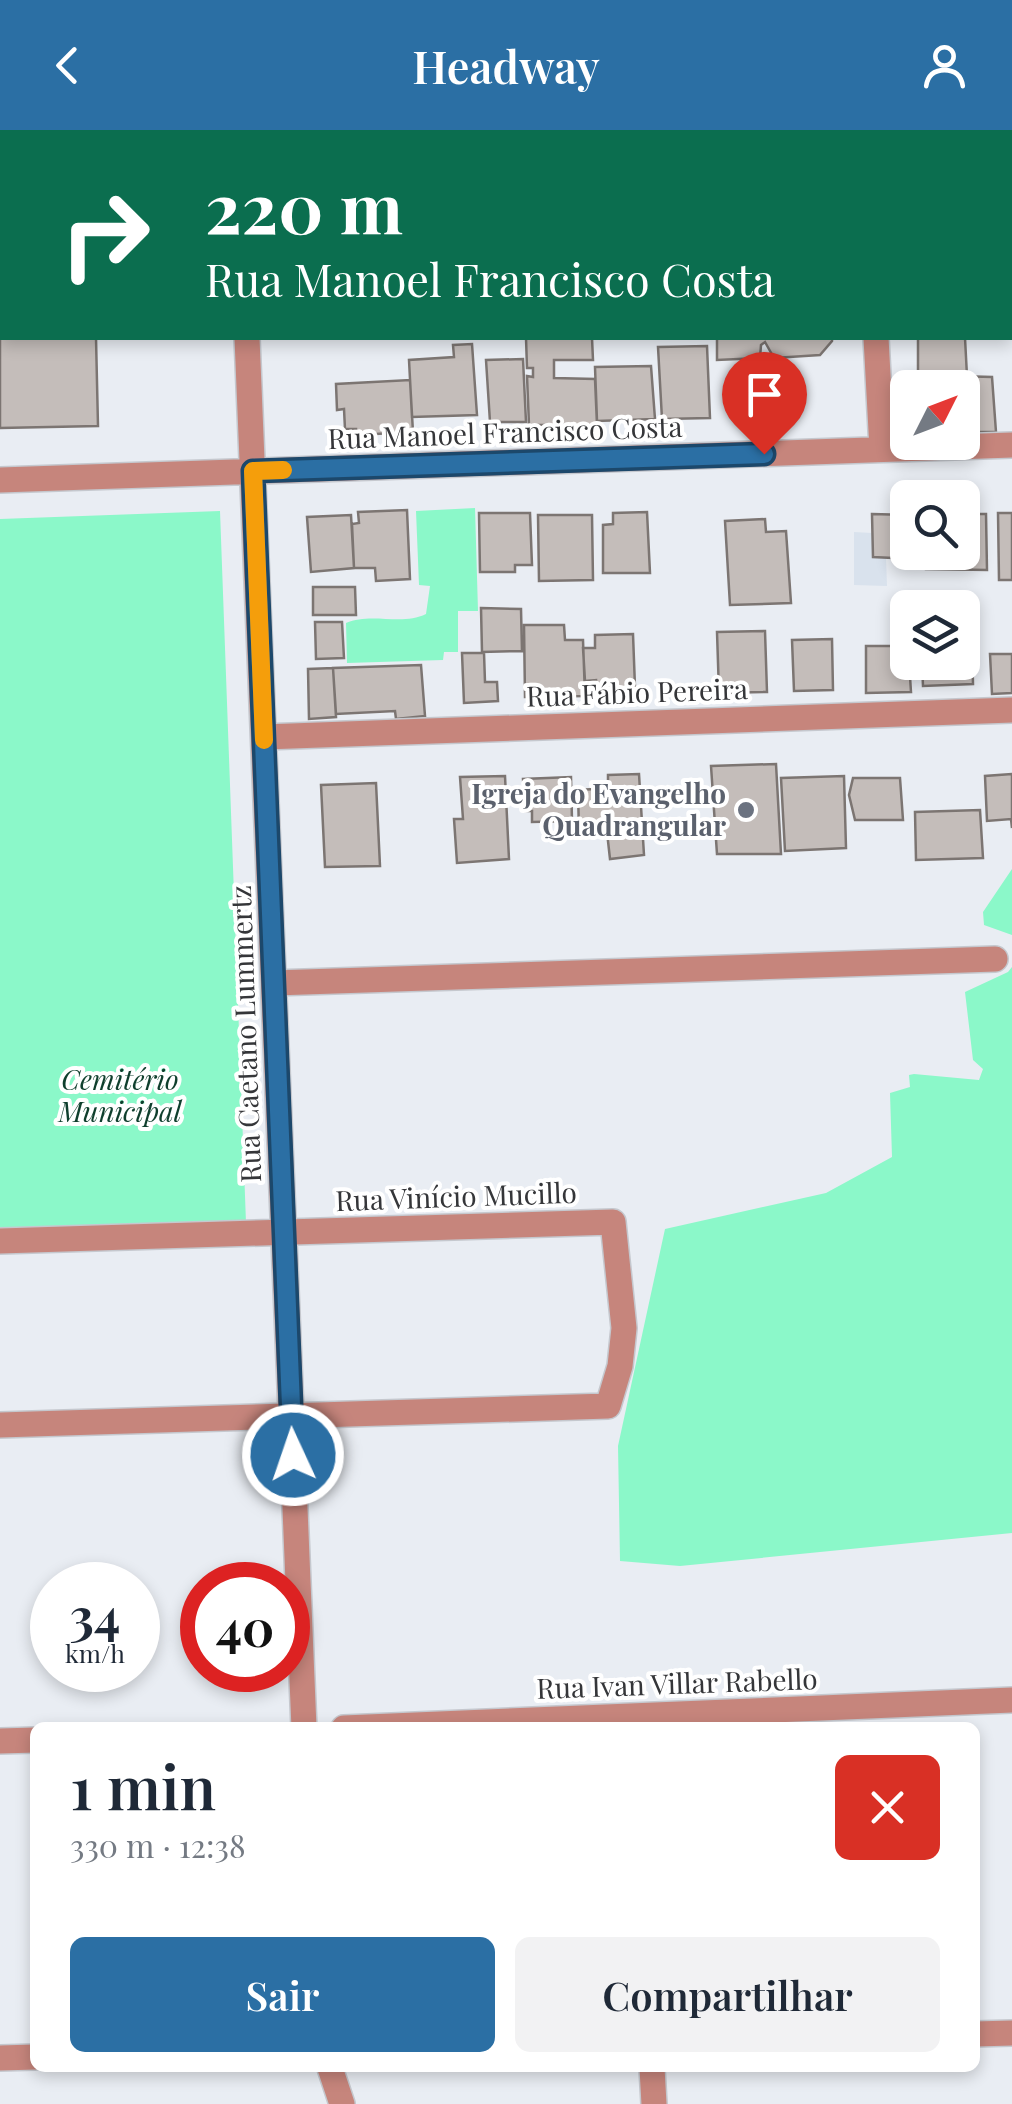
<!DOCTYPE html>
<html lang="pt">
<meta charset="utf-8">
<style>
:root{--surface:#fff;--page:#f2f2f3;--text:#1f2937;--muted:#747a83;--accent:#2b6fa4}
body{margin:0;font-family:"Playfair Display",serif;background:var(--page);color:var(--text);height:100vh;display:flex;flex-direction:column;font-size:38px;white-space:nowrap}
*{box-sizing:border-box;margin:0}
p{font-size:32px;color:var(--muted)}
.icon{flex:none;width:55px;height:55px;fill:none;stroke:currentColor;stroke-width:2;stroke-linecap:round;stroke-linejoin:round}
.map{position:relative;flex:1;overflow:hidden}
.sheet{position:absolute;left:30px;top:1592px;width:950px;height:350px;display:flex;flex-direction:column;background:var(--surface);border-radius:15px;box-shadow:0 5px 15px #0003}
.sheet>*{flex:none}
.hud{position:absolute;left:0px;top:0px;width:1012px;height:210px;box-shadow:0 5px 15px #0003;background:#0b6e4f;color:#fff;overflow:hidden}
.needle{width:65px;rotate:48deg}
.controls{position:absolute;left:890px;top:240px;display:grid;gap:20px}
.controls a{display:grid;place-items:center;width:90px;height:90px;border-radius:15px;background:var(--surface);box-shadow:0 5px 15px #0003;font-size:50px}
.speed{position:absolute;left:30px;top:1432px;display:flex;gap:20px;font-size:50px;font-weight:700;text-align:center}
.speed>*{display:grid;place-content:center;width:130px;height:130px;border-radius:50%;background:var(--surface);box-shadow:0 5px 15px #0003;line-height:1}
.speed small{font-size:25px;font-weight:400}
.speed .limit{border:15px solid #d22;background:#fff;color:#111}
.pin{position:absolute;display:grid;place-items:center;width:85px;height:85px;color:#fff;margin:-102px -42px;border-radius:50% 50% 50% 0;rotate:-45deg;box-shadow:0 0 10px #0007}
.pin .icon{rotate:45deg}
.me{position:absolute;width:110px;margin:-55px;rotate:357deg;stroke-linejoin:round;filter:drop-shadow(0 0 8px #0008)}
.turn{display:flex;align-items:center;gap:35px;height:210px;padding:0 40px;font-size:45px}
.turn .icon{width:130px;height:130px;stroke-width:2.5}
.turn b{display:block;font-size:70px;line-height:85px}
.round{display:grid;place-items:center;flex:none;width:105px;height:105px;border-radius:15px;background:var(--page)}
.headline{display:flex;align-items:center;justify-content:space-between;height:170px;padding:0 40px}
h1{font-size:60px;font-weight:600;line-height:75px}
.action{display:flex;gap:20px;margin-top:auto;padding:20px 40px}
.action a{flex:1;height:115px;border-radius:15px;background:var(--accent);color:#fff;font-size:40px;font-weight:600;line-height:115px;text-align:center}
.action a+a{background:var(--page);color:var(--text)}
header{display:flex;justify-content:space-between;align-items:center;height:130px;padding:0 40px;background:var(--accent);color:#fff;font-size:45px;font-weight:600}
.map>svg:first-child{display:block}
.built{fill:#d9e2ed}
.green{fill:#8bf8c9}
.building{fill:#c4bdba;stroke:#7c7572;stroke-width:2.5}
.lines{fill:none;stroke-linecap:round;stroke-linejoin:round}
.minor-casing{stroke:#c5c8ce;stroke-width:28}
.minor{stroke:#c6857c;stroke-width:25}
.route-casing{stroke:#1c486b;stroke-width:25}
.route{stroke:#2b6fa4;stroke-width:18}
.slow{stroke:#f59e0b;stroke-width:18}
.worship-dot{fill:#6b7280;stroke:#fff;stroke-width:4}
.labels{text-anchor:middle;stroke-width:8;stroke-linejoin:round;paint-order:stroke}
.street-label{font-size:28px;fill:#353639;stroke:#fff}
.worship-label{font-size:28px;font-weight:bold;fill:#5b616d;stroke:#fff;text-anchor:end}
.park-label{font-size:28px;font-style:italic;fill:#0f3f2d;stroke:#fff}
</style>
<header><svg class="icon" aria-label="back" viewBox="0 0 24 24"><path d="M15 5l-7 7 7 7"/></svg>Headway<svg class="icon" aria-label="person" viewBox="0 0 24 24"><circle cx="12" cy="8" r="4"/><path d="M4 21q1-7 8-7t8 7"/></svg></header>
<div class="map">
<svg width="1012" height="1974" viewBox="0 0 1012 1974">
<rect width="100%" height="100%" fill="#e9edf3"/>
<path class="built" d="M854,402l18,1 1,23 13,1 1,29 -33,-1z"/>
<path class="green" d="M475,378l3,103h-20v41h-14l-1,8 -96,3 -1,-40c25,-11 56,3 80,-9l4,-28 -11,-1 -3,-74z
M220,381l26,712 -246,5v-709z
M1012,739v66l-28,-10 -1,-13z
M1012,837v566l-332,33 -60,-5 -2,-115 47,-217 161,-36 66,-36 -2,-64 20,-6 -1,-12 5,-1 65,6 4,-11 -10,-9 -8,-68 43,-20z"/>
<path class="building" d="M185,0v2h-183v206h94l2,88 -98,2v-296z
M526,208h66l1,22h-39v18l41,1 2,46h-68l-2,-49 6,1v-9h-6z
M717,208h115v3l-12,14 -46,3 -9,-16 -4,3 -1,13 -43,2z
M918,208h47l2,38 -49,-1z
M472,214l5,71 -65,2 -3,-57 45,-3 -1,-12z
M707,216l3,72 -48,1 -4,-72z
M523,229l3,63h-36l-4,-62z
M651,236l4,53 -58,2 -2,-54z
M918,245l74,2 4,55h-34v-44h-44z
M410,250l3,52 -57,3v-6h-11l-1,-20 -7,1 -1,-26z
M407,380l3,69 -34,2 -1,-13h-21l-2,-44 7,-1 -1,-11z
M647,382l3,61h-47v-48l10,-1v-11z
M479,383h51l2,52h-17v7h-35z
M998,383h14v67h-13z
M872,384l36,1v37h6v7l-41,-2z
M962,384h24l1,56 -61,-1v-17h36z
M351,385l3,53 -43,4 -4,-55z
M538,385h54l1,65 -54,1z
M765,389l1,13 20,-1 5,72 -61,2 -5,-84z
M313,457h42l1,28h-43z
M481,478l40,1 1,42 -40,1z
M315,492h27l2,36 -28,1z
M524,495h40l1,15h18l2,56 -60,1z
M765,501l2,61 -48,1 -2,-61z
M633,504l2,53 -39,1v-8l-11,1 -2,-33h12v-13z
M832,509l1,51 -39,1 -2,-51z
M962,515h10l1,39 -50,2 -1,-24h40z
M866,516h42l3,46 -45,1z
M462,523h22l1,29h12l1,19 -34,2z
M990,524h22v39l-20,1z
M421,535l4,51 -29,3 -1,-8 -59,3 -3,-46z
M333,538l3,49 -27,2 -1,-50z
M776,634l5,90h-64l-6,-88z
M639,644l5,81 -34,4 -3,-27 -28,1 -1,-43 16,-1v-6l14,-1v-7z
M1012,644v54l-1,-9 -24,2 -2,-45z
M505,646l4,83 -52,4 -3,-44h9l-3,-42z
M844,646l2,72 -61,3 -4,-73z
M571,647l1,44 -40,1v-11h-7l-2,-32z
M853,648h47l3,42h-48l-6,-25z
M376,653l4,83 -55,1 -4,-82z
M980,680l3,48 -67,2 -1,-48z"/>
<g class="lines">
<defs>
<path id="minor" d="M239,0v2
M247,208l57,1390
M876,208l6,111
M0,350l1012,-35
M264,607l748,-27
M274,853l721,-24
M0,1111l613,-19 11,106 -4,38 -12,40 -608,19
M344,1598l668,-28
M0,1611l35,-1
M975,1904l37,-1
M0,1928l35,-1
M330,1938l12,36
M652,1938l2,36"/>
</defs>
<use href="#minor" class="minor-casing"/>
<use href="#minor" class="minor"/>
</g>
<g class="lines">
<defs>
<path id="route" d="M293,1325l-40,-984 511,-17"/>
</defs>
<use href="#route" class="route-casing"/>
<use href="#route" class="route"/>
<path class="slow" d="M264,610l-11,-269 30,-1"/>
</g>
<circle class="worship-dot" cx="746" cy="680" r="10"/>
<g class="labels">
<g class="street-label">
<text transform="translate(505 303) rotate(-2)" y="10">Rua Manoel Francisco Costa</text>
<text transform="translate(637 563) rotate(-2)" y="10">Rua Fábio Pereira</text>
<text transform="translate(246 904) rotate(-92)" y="10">Rua Caetano Lummertz</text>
<text transform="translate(456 1067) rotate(-2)" y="10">Rua Vinício Mucillo</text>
<text transform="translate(677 1554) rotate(-2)" y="10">Rua Ivan Villar Rabello</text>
</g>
<g class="worship-label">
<text x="726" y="674">Igreja do Evangelho<tspan x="726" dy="32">Quadrangular</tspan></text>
</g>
<g class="park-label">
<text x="120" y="960">Cemitério<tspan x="120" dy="32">Municipal</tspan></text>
</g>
</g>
</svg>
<div class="controls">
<a><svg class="needle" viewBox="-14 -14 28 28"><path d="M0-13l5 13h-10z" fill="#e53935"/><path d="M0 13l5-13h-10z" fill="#747a83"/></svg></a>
<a><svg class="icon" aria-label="search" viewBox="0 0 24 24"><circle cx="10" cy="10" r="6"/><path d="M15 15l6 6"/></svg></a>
<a><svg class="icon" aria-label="layers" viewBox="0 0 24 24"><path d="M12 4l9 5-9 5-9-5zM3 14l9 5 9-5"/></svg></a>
</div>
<div class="speed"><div>34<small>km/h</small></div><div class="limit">40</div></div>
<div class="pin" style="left:764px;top:324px;background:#d93025"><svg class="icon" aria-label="arrive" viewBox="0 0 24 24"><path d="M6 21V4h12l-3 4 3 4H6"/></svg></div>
<svg class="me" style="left:293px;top:1325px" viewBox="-20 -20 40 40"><circle r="17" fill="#2b6fa4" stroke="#fff" stroke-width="3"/><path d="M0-11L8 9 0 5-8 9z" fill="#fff"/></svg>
<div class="hud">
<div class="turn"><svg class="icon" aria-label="right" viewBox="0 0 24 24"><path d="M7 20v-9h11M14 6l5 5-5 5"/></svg><div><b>220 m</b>Rua Manoel Francisco Costa</div></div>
</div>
<section class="sheet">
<div class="headline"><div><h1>1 min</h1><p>330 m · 12:38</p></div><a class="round" style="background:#d93025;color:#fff"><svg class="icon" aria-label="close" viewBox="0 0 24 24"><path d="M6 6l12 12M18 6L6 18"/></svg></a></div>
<div class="action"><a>Sair</a><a>Compartilhar</a></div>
</section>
</div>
